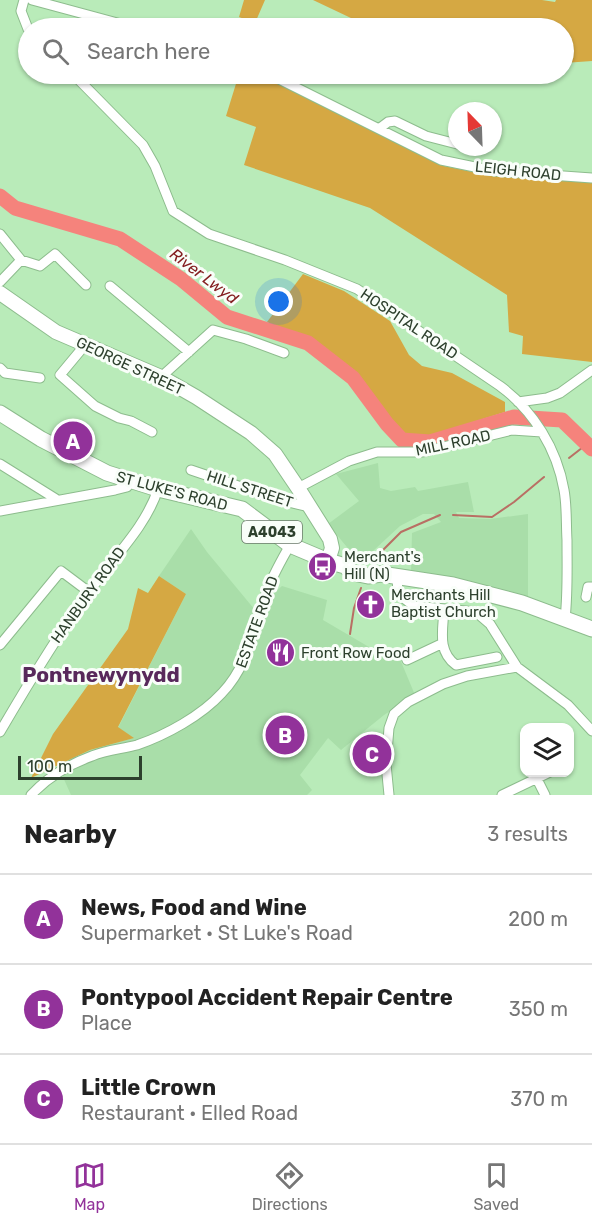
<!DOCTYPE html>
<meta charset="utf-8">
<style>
:root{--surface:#fff;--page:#f2f2f2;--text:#222;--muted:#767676;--line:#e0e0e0;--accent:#92329a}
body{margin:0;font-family:Rubik,sans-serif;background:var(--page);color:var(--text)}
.controls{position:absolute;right:18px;bottom:18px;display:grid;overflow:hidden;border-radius:12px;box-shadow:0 2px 4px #0004}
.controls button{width:54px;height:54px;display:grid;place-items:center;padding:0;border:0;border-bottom:2px solid var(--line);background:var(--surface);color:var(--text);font:30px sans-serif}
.compass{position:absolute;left:448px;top:102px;width:54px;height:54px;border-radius:50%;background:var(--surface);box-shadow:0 2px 4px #0004;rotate:337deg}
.scale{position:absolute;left:18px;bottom:15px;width:124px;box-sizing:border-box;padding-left:6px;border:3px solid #2d402d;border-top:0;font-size:16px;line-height:21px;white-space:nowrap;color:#2d402d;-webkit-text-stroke:4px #f9fef9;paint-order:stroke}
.you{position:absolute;left:279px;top:302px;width:21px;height:21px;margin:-15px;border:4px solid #fff;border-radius:50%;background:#1a73e8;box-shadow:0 0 0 9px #1a73e833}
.badge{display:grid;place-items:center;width:39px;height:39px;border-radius:50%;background:var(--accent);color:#fff;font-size:20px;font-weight:700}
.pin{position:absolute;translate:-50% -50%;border:3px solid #fff;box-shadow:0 2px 6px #0006}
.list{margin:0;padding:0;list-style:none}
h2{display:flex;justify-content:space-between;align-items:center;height:78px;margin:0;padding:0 24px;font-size:26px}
h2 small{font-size:20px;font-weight:400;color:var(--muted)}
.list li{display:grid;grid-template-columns:39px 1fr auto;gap:18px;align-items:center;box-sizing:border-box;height:90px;padding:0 24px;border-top:2px solid var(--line)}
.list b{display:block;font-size:22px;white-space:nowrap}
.list p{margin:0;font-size:20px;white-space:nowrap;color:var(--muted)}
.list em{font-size:20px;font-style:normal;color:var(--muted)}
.icon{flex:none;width:33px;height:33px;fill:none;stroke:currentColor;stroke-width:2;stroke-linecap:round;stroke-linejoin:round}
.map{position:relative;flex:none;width:592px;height:795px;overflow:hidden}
.search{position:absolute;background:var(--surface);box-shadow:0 2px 4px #0004;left:18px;right:18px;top:18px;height:66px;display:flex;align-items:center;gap:15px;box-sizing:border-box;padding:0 21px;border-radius:33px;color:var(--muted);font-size:22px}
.sheet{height:348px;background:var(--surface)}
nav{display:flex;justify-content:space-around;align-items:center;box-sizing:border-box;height:84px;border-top:2px solid var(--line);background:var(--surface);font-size:16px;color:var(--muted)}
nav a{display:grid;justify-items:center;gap:3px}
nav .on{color:var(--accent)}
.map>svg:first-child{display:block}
.built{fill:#a9dea9}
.green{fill:#d5a843}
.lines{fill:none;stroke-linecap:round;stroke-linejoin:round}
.stream{stroke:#b96f64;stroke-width:2}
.river{stroke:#f5837c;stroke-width:15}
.street-casing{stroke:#8dbc8d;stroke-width:11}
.secondary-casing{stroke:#8dbc8d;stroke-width:16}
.primary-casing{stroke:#8dbc8d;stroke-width:17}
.street{stroke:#fff;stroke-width:9}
.secondary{stroke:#fff;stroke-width:14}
.primary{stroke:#fff;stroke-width:15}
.labels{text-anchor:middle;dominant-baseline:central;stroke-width:6;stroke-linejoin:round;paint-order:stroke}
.shield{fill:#f9fef9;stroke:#6a796a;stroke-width:1.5}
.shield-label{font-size:14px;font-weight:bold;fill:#2d402d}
.street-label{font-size:15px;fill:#2d402d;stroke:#f9fef9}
.poi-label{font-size:15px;fill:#2d402d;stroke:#f9fef9;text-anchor:start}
.water-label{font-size:16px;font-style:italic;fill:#841f21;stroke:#f9fef9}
.district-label{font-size:21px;font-weight:bold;fill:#58295b;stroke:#f9fef9}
</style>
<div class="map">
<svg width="592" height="795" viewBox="0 0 592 795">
<rect width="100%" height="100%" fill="#b9ebb9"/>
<path class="built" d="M378 463 380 488 391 491 415 487 418 491 468 482 474 512H456L459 518 490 519 528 514V598L466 580 411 573 412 533 441 522 434 514H423L400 526 360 563 328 524 359 501 336 474Z
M191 529 207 552 255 610 282 586 327 600 323 620 369 647 397 652 415 695 384 715 341 750 328 738 300 775 312 790 307 795H71L58 766 90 750 133 738 118 728 186 594 159 576Z"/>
<path class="green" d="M244 0H265L255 23 239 17Z
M313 0H542L555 2 556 0H592V61L564 63V28H372Z
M239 74H258L444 166 493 176 592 182V362L522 354 523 336 509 332 507 295 370 208 244 165 256 127 226 116Z
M303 274 344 291 390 321 409 355 422 366 452 373 505 402V412L419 439 404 435 380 410 360 379 322 345 267 322Z
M159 576 186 594 118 727 134 738 90 750 31 778 53 734 128 629 138 588 148 593Z"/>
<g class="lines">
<path class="stream" d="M569 458 587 444
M453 515 492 517 514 502 544 477
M375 558 401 532 440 515
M350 634 354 608 361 588"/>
<path class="river" d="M0 196 15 208 120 239 181 279 227 317 308 343 353 378 387 424 402 440 430 442 514 417 562 420 592 449"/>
<defs>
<path id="street" d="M24 0 21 11 28 29
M32 0 136 28
M73 74 143 145 155 166 173 211 209 234 285 260 357 289 500 386C533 410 557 449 564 490 567 506 566 524 567 540 567 567 568 592 565 619
M269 74 441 160 494 171 592 178
M380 128 388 122 395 121 426 136 457 144
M467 147 474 149
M0 234 21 260 0 282
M21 260 40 266 55 254 86 285
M110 286 189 352
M85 345 60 375 95 406 119 418 131 421 152 432
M0 368 5 373 40 378
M161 377 213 330 246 339 284 353
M518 402 547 398 560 393 592 370
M0 464 56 499
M191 470 280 500 309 507
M298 488 349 461 377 452H423L512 430 542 432
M0 511 115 490 127 487 131 480
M397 577 398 594 414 606 476 612 490 624 517 667 568 705 592 731
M586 597 588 587H592
M444 609C443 630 437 651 456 665L497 657
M0 645 61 571 89 592
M407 660 441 644
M0 732C28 684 56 637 89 592 112 559 146 527 158 489
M537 779 545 795
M31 795C47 778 70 764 92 756 106 750 122 749 137 745 166 735 201 716 222 693 249 665 253 629 266 594 272 576 281 561 290 545
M389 795 386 764 389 728 394 714 408 702 443 684 467 676 517 667
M502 795 550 772"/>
<path id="secondary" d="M0 293 56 332 161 377 196 397 251 433 275 454 298 488 330 539 332 548 328 561"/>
<path id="primary" d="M0 413 41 439 107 473 158 489 242 509 290 545 328 561 345 566 353 573 368 576 381 574 453 585 522 603 592 629"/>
</defs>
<use href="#street" class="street-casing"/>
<use href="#secondary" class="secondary-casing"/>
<use href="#primary" class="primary-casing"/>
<use href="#street" class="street"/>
<use href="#secondary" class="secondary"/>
<use href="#primary" class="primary"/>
</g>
<defs>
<symbol id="bus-disc" viewBox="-11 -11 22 22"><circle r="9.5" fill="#92329a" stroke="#f9fef9"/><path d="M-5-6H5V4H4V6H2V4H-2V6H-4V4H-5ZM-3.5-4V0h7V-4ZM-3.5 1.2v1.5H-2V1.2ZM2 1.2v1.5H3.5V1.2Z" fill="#fff"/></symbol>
<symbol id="church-disc" viewBox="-11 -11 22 22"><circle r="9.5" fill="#92329a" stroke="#f9fef9"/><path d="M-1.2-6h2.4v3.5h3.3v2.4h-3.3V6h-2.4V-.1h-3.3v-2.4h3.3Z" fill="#fff"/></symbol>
<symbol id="restaurant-disc" viewBox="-11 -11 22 22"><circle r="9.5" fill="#92329a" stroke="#f9fef9"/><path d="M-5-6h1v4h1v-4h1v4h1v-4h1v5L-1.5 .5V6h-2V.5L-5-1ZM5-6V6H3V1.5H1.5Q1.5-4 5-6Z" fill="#fff"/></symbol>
</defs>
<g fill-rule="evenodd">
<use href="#bus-disc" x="306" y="550" width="33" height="33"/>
<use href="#church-disc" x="354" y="588" width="33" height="33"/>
<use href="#restaurant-disc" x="264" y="636" width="33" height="33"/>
</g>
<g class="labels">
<rect class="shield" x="242" y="521" width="60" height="22" rx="4.5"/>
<g class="shield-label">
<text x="272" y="532">A4043</text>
</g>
<g class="street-label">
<text transform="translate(518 171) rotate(6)">LEIGH ROAD</text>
<text transform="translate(409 324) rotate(34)">HOSPITAL ROAD</text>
<text transform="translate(130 366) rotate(25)">GEORGE STREET</text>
<text transform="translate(453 443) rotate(-12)">MILL ROAD</text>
<text transform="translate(250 489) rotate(18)">HILL STREET</text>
<text transform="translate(172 491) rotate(15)">ST LUKE'S ROAD</text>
<text transform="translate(88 595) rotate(-54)">HANBURY ROAD</text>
<text transform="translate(257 622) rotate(-70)">ESTATE ROAD</text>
</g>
<g class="poi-label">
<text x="344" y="557">Merchant's<tspan x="344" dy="17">Hill (N)</tspan></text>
<text x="391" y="595">Merchants Hill<tspan x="391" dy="17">Baptist Church</tspan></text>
<text x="301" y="653">Front Row Food</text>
</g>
<g class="water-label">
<text transform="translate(204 276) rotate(37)">River Lwyd</text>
</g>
<g class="district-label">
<text x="101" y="674">Pontnewynydd</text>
</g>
</g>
</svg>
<div class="controls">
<button><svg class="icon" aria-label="layers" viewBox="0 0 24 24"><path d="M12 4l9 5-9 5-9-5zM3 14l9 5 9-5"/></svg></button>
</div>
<svg class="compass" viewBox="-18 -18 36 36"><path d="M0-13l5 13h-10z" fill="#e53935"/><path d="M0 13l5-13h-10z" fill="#767676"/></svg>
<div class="scale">100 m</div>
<div class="you"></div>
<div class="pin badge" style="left:73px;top:441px">A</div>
<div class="pin badge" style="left:285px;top:735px">B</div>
<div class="pin badge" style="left:372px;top:754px">C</div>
<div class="search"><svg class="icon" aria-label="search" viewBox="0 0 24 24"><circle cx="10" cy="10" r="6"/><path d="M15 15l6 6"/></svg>Search here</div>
</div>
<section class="sheet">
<h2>Nearby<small>3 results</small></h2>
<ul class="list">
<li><span class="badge">A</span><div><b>News, Food and Wine</b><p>Supermarket · St Luke's Road</p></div><em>200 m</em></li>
<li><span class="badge">B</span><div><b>Pontypool Accident Repair Centre</b><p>Place</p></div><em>350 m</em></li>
<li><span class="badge">C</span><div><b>Little Crown</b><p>Restaurant · Elled Road</p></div><em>370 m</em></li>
</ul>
</section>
<nav>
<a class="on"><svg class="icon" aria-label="map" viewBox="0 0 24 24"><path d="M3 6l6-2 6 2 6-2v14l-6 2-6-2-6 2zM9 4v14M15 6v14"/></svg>Map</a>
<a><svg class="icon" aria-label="directions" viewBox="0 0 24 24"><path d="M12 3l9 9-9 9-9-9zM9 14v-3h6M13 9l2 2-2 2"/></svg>Directions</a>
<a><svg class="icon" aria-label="saved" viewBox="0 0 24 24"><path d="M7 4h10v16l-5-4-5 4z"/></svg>Saved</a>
</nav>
